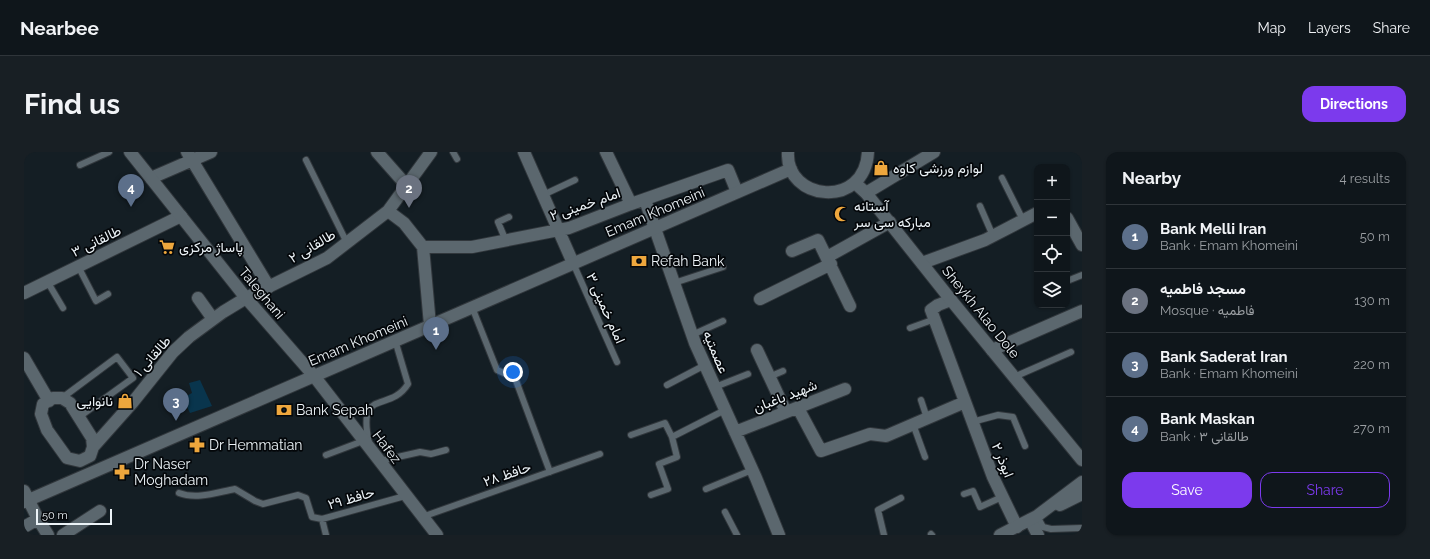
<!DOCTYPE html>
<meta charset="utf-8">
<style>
:root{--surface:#0f161b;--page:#181f24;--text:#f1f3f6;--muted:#9b9fa3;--line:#2f353a;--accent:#7c3aed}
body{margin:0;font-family:Raleway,Vazirmatn,sans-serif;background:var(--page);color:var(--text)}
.controls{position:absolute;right:12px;top:12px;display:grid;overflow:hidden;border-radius:8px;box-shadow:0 1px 3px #0004}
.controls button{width:36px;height:36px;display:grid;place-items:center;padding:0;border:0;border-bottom:1px solid var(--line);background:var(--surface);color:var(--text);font:20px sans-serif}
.scale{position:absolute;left:12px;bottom:10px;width:76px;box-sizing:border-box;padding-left:4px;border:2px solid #ecf3f7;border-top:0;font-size:11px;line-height:14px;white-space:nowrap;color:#ecf3f7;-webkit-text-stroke:3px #04070a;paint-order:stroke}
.you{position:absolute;left:489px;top:220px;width:14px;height:14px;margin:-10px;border:3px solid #fff;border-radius:50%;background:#1a73e8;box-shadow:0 0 0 6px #1a73e833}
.badge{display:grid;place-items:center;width:26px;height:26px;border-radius:50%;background:var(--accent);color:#fff;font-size:13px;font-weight:700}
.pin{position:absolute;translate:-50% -33px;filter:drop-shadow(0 1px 2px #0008)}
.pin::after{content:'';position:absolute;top:21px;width:14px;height:12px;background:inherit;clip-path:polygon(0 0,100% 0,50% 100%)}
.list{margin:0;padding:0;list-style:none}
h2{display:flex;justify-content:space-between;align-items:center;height:52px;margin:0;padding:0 16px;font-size:17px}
h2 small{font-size:13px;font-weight:400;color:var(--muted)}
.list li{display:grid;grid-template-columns:26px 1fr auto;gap:12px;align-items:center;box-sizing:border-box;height:64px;padding:0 16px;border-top:1px solid var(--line)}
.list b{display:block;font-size:15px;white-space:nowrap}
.list p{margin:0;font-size:13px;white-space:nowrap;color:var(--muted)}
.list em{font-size:13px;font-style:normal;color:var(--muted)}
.actions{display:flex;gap:8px;padding:12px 16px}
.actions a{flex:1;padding:9px 0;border:1px solid var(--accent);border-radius:12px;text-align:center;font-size:14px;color:var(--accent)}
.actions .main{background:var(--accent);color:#fff}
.icon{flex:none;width:22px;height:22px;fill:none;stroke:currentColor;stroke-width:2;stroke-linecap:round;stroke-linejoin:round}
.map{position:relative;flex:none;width:1058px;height:383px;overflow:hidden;border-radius:12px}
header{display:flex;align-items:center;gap:24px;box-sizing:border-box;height:56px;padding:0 20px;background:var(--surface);border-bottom:1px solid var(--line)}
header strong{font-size:19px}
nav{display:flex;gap:22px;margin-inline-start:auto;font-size:14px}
.intro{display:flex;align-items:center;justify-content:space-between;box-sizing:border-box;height:96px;padding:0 24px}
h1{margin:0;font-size:28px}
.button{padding:10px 18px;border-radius:12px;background:var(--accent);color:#fff;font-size:14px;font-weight:700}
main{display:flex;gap:24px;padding:0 24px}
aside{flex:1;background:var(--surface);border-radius:12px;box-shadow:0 1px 3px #0004}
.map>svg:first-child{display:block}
.building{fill:#09354d}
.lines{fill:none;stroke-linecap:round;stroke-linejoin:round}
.lane-casing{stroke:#31373c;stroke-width:8}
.street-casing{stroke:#31373c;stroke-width:14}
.secondary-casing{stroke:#31373c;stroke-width:14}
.lane{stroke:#5b676e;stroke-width:6}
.street{stroke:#5b676e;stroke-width:12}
.secondary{stroke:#5b676e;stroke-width:12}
.labels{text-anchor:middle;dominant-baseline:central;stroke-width:3.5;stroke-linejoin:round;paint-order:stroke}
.poi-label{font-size:14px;fill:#ecf3f7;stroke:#04070a;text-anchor:start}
.street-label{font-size:14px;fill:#ecf3f7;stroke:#04070a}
</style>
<header>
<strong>Nearbee</strong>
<nav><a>Map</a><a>Layers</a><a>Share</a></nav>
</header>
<div class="intro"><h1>Find us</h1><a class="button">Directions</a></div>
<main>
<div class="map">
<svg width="1058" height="383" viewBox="0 0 1058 383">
<rect width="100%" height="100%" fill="#141e24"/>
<path class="building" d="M176 228 188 254 166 261 159 246 168 241 165 231Z"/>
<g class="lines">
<defs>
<path id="lane" d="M429 0 433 7
M282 8 323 91
M56 13 85 0
M978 26 999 68
M519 43 551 28
M956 54 969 84
M482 89 474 70 485 65
M549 111 593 210
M54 114 72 149 84 142
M23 129 39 156
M1043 129 1058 123
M650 131 699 115
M448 155 473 218 491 226 526 320
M886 176 911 167
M668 183 699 169
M745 225 759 219
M990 225 1047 200
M643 233 681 213
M691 235 724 222
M38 246 93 205 109 226 55 265
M897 248 903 266
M948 270 974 263 989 265 1001 294
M889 272 901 305
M607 283 641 271 648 285
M345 291C333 234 365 262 384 232L371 188
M302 303 339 289
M356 309 396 300 407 302 422 298
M682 337 728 318
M155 341C173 348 194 340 211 337L231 349 239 352 274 343 282 346 288 365 298 367 381 344
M940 342 949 339 956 355 978 345
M627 343 644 337 635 312 653 305 648 285 701 258
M701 360 713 383
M1013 364 1019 375 1027 377 1058 376
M398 365 576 302
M298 367 302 383
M907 382 908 383
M860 383 854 358 877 346"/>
<path id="street" d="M163 0 245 135
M353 0 383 34
M500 0 549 111
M582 0 607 52
M127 26 187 0
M842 41 910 0
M621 48 671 191 732 326 755 383
M364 59 380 71 399 95
M1043 66 1058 93
M399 95H448L545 76 607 52 704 18 713 40
M399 95 406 173
M768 99 794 88 826 154
M803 105 866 70
M898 111 961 88 1013 61
M0 141 157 64
M174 146 189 167
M736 147 807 112
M927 148 914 153 907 158 969 325 993 375
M733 198 762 260
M968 198 1058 159
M0 206 25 249
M29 246H38L46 251 68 286 69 295 66 304 56 309 43 306 23 278 17 262 19 252Z
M774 256 797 299 846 282 862 284 941 250
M711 280 821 237
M69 295 109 250 149 200 165 185 199 160 222 146 303 106 364 59 407 0
M0 339 14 367 0 375
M14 367 24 383
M1006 368 1014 383
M39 383 76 359"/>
<path id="secondary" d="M106 0 222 146 290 224 413 383
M764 0C761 49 841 58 844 0
M831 31 842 41 927 148 1058 308
M0 350 767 17
M1036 353 1058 342
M976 383 1013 364 1058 330"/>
</defs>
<use href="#lane" class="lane-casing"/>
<use href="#street" class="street-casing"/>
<use href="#secondary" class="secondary-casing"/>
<use href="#lane" class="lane"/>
<use href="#street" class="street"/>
<use href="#secondary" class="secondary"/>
</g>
<defs>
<symbol id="shop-bare" viewBox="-9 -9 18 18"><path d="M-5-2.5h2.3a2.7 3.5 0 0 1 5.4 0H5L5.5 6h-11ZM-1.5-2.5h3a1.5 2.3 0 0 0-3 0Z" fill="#eea73d" stroke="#04070a" stroke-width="2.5" paint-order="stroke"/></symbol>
<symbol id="mosque-bare" viewBox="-9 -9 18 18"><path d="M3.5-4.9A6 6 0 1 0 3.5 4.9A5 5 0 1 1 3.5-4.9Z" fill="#eea73d" stroke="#04070a" stroke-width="2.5" paint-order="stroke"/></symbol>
<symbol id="supermarket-bare" viewBox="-9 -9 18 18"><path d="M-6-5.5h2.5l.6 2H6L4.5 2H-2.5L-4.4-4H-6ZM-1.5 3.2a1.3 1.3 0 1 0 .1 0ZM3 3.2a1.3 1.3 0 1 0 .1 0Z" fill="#eea73d" stroke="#04070a" stroke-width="2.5" paint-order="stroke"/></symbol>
<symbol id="bank-bare" viewBox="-9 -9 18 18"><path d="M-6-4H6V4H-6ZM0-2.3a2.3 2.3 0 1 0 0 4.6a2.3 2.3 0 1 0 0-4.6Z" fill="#eea73d" stroke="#04070a" stroke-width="2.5" paint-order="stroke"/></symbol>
<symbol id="pharmacy-bare" viewBox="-9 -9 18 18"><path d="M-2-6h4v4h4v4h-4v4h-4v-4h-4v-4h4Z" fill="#eea73d" stroke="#04070a" stroke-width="2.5" paint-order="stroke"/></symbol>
</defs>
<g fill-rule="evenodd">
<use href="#shop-bare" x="846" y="5" width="22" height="22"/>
<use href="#mosque-bare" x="807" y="51" width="22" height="22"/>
<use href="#supermarket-bare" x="132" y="84" width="22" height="22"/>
<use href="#bank-bare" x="604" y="98" width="22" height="22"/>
<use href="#shop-bare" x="90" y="238" width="22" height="22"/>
<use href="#bank-bare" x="249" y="247" width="22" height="22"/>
<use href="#pharmacy-bare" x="162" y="282" width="22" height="22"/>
<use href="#pharmacy-bare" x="87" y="309" width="22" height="22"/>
</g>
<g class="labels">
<g class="poi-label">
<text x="869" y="16">لوازم ورزشی کاوه</text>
<text x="830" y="54">آستانه<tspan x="830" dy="16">مبارکه سی سر</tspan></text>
<text x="155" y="95">پاساژ مرکزی</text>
<text x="627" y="109">Refah Bank</text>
<text x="89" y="249" text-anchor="end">نانوایی</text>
<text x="272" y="258">Bank Sepah</text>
<text x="185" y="293">Dr Hemmatian</text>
<text x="110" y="312">Dr Naser<tspan x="110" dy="16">Moghadam</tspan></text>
</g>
<g class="street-label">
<text transform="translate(561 52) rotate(-19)">امام خمینی ۲</text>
<text transform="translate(631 60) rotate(-23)">Emam Khomeini</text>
<text transform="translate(72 89) rotate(-26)">طالقانی ۳</text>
<text transform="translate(288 94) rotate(-31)">طالقانی ۲</text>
<text transform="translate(238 141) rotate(50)">Taleghani</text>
<text transform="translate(582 156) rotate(66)">امام خمینی ۳</text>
<text transform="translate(957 160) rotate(51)">Sheykh Alao Dole</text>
<text transform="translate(334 189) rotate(-23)">Emam Khomeini</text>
<text transform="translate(692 200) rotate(67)">عصمتیه</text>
<text transform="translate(128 204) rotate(-49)">طالقانی ۱</text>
<text transform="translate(761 244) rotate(-21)">شهید باغبان</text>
<text transform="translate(363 295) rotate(53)">Hafez</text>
<text transform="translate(979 308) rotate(68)">ابوذر ۲</text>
<text transform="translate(483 322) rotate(-19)">حافظ ۲۸</text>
<text transform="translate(327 346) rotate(-16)">حافظ ۲۹</text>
</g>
</g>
</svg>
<div class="controls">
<button>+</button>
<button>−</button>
<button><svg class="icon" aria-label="locate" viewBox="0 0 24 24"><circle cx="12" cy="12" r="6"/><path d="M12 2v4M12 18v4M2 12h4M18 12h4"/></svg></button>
<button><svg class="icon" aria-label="layers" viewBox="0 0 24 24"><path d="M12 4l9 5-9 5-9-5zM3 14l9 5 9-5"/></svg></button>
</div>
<div class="scale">50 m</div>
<div class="you"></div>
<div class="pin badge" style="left:412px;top:198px;background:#5c6f8a">1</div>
<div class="pin badge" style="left:385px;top:56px;background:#6b7280">2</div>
<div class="pin badge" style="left:152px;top:269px;background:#5c6f8a">3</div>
<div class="pin badge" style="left:107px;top:55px;background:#5c6f8a">4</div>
</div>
<aside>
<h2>Nearby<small>4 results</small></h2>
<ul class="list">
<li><span class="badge" style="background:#5c6f8a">1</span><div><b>Bank Melli Iran</b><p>Bank · Emam Khomeini</p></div><em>50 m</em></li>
<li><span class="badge" style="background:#6b7280">2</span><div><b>مسجد فاطمیه</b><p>Mosque · فاطمیه</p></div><em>130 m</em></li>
<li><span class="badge" style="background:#5c6f8a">3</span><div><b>Bank Saderat Iran</b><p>Bank · Emam Khomeini</p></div><em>220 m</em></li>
<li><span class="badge" style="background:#5c6f8a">4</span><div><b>Bank Maskan</b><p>Bank · طالقانی ۳</p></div><em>270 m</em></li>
</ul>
<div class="actions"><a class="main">Save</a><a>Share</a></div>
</aside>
</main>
